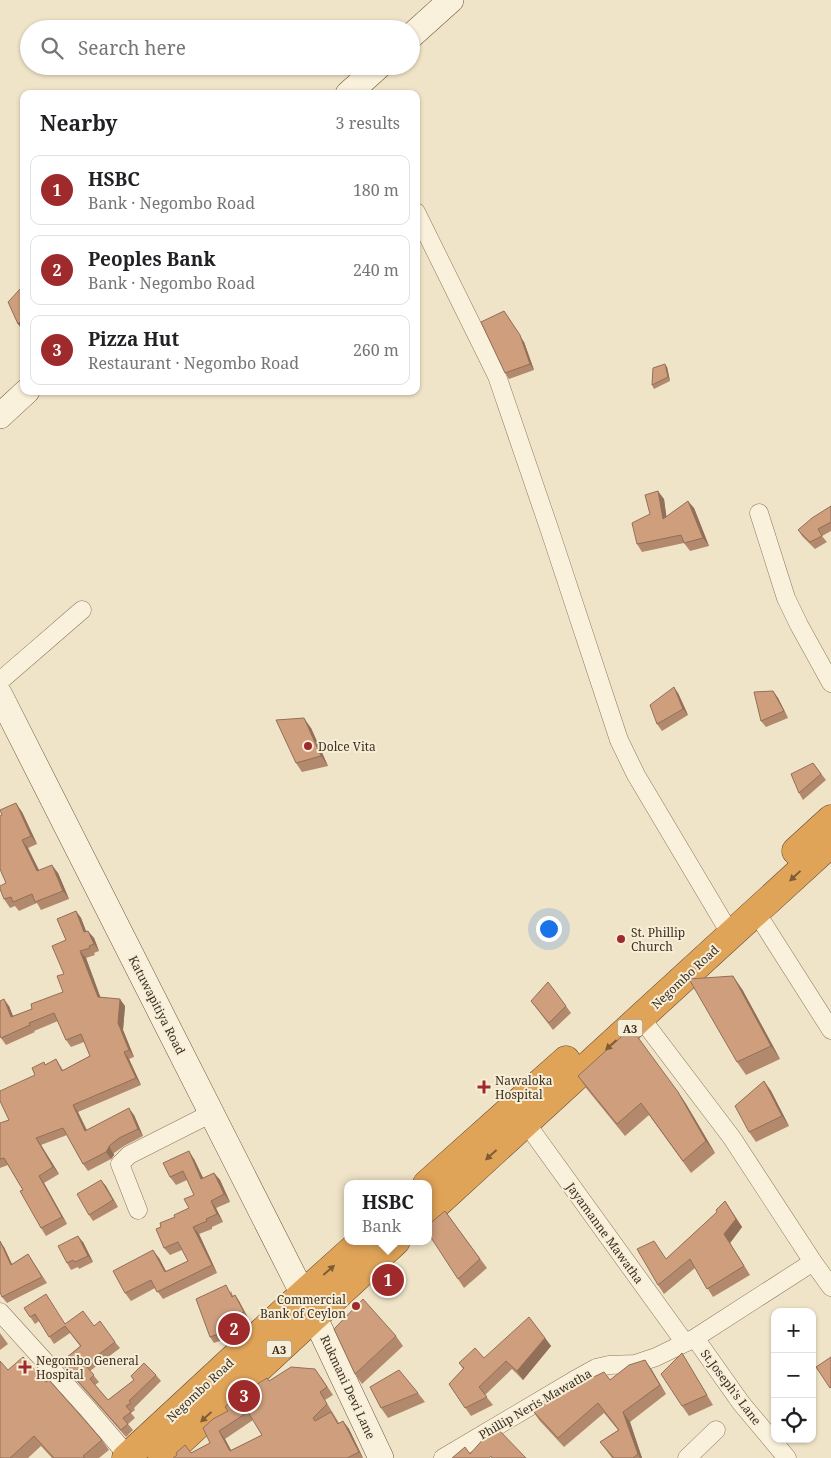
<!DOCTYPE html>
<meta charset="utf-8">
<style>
:root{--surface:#fff;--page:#f6f6f6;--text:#202124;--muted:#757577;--line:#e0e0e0;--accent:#9e2a2b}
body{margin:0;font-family:"Noto Serif",serif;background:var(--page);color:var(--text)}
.controls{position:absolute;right:15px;bottom:15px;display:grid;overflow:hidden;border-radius:10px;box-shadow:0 1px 4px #0004}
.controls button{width:45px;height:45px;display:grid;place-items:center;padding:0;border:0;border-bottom:1px solid var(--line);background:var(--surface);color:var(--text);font:25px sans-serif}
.you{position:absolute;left:548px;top:928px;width:18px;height:18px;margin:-12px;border:4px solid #fff;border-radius:50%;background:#1a73e8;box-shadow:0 0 0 8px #1a73e833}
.badge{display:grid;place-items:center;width:32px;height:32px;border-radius:50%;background:var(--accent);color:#fff;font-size:16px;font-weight:700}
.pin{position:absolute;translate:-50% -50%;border:2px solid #fff;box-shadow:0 1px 5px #0006}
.popup{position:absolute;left:344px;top:1180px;width:88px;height:65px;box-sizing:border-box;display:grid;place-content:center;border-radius:10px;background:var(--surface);filter:drop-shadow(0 1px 4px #0005);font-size:16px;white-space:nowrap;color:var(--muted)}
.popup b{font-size:19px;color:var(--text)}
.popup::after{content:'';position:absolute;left:50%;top:100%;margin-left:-10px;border:10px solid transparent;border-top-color:var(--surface)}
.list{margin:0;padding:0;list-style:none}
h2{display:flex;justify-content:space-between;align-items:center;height:65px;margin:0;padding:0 20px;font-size:21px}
h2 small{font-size:16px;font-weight:400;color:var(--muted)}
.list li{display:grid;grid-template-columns:32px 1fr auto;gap:15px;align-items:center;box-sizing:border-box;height:70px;margin:0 10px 10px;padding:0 10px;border:1px solid var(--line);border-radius:10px}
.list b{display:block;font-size:19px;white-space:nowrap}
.list p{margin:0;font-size:16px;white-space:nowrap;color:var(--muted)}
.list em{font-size:16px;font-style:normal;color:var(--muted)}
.icon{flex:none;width:28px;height:28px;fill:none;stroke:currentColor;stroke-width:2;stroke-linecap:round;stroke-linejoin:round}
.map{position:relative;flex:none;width:831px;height:1458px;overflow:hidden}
.search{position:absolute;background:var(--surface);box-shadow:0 1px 4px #0004;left:20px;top:20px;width:400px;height:55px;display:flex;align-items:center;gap:12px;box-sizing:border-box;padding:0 18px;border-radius:28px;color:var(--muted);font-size:19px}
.panel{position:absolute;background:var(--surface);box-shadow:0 1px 4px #0004;left:20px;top:90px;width:400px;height:305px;border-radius:10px}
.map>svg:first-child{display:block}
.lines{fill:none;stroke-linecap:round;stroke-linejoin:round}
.street-casing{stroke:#8d765c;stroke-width:19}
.secondary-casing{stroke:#6f573f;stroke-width:26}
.highway-casing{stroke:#5b4430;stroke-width:29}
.street{stroke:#faf1dc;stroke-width:18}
.secondary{stroke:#faf1dc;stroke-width:25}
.highway{stroke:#e0a458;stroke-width:28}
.wall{fill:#b2896c;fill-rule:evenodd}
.shaded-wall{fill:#916f58}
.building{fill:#cf9f7d;stroke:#916f58;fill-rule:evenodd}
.oneway{fill:#7e5d36}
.poi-dot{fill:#9e2a2b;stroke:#f7eed8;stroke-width:2}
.labels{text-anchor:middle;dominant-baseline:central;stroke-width:4;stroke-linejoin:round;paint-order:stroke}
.shield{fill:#f7eed8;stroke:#756857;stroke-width:1}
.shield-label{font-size:11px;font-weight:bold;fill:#3d2e20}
.poi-label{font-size:12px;fill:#3d2e20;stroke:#f7eed8;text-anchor:start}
.street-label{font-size:12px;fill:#3d2e20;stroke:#f7eed8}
</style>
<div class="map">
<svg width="831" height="1458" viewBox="0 0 831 1458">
<rect width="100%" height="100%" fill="#f0e4c8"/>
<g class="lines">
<defs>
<path id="street" d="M416 212 497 376 550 531 619 740 636 775 731 935
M759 513 786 598 799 625 831 683
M0 681 82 610
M756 912 831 1030
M641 1018 732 1138 813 1262 831 1287
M526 1123 685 1343
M138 1210 120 1164 129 1155 212 1113
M0 1312 87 1408 128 1456
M695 1338 741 1403 787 1458
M443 1458 578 1378 596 1368 609 1365 635 1364 656 1357 695 1338 813 1262
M687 1458 716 1430"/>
<path id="secondary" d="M411 36 451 0
M348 94 379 66
M0 416 27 391
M0 695 314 1316 381 1458"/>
<path id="highway" d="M796 851 831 819
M427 1184 566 1060
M428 1212 831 843
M126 1458 303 1294 362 1241
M162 1458 396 1241"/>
</defs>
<use href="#street" class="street-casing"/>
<use href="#secondary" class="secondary-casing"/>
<use href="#highway" class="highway-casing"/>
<use href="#street" class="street"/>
<use href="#secondary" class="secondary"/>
<use href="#highway" class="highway"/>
</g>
<path class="wall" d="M524 342 534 370 509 379 505 373Z
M667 367 670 381 654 389 652 385Z
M664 499 666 517 694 508 709 546 690 551 684 543 642 552 637 544 650 514Z
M831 506V531L822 536 827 542 815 549 802 536 798 530Z
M773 691 778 698 788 718 766 727 761 721Z
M678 693 688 715 662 731 657 724Z
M311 728 328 766 302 772 296 763Z
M813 763 826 780 803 800 799 793Z
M22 812 37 844 28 848 39 870 58 873 69 899 41 910 37 903 19 911 15 906 10 908 4 899Z
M76 911 81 918 86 931 94 938 99 951 94 953 95 955 86 958 100 997 125 1006 123 1030 134 1057 129 1059 141 1085 78 1112 87 1130 134 1115 143 1136 124 1146 114 1153V1155L111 1159 88 1171 83 1164 67 1135 41 1145 59 1174 44 1183 67 1224 46 1236 41 1228 23 1190 8 1165 0 1168V1132L9 1120 35 1075 45 1065 56 1059 63 1070 90 1056 84 1042 71 1047 66 1040 58 1021 34 1031 35 1032 6 1045 1 1038 9 1006 13 1016 32 1009 63 992 66 940Z
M742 989 780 1059 746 1075 737 1062Z
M531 1001 566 1006 571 1013 553 1030Z
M578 1076 678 1092 686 1104 715 1153 691 1173 649 1115 625 1136 586 1088Z
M764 1081 771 1091 789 1126 756 1142 749 1132Z
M194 1159 203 1178 214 1173 220 1180 230 1202 216 1208 223 1222 212 1227V1229L199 1234 217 1273 163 1299 155 1288 131 1301 125 1293 159 1258 166 1271 188 1261 182 1250 170 1255 164 1248 161 1227 175 1217 189 1208 194 1195 187 1180 176 1185 170 1177Z
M101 1180 118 1207 93 1221 89 1215Z
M725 1201 742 1227 730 1243 750 1275 713 1297 695 1268 664 1294 658 1285 666 1259 717 1212Z
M445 1211 487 1268 464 1288 458 1279Z
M83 1242 93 1262 79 1269 78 1267 71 1270 67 1263Z
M4 1247 12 1264 28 1254 47 1283 7 1303 2 1297Z
M231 1291 233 1296 235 1295 239 1301 248 1318 244 1320 246 1325 236 1335 214 1343 210 1337Z
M24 1308 66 1324 94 1326 115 1342 120 1348 90 1371 99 1382 95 1385 108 1400 134 1380 131 1376 156 1375 161 1381 134 1408 135 1410 131 1413 135 1418 128 1424 133 1430 126 1437 66 1369 61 1362 80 1346 70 1333 54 1344 39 1321 35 1324Z
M0 1333 8 1344 0 1350Z
M396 1336 403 1346 362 1384 355 1374Z
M545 1338 551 1346 523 1380 512 1369 485 1395 493 1405 471 1416 449 1384 463 1369 459 1363 484 1358Z
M645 1360 666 1394 630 1422 642 1458H612L600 1442 618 1430 604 1413 564 1447 539 1420 533 1411 575 1386 610 1380Z
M688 1363 713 1405 689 1416 682 1406Z
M8 1370 46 1382 102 1440 109 1450 99 1458H52L41 1446 28 1458H0Z
M321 1377 333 1395 325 1400 339 1423 343 1421 349 1429 363 1458H173L191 1453 210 1443 228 1411 269 1381ZM253 1420 262 1435 231 1450 225 1439Z
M418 1393 425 1402 388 1418 381 1408Z"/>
<path class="shaded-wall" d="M504 311 524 342 534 370 530 364Z
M24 318V330L23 331 18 324Z
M665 364 667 367 670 381 668 377Z
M658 491 664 499 668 527 663 519Z
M688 501 694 508 709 546 703 538Z
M674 687 678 693 688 715 683 709Z
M773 691 778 698 788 718 784 711Z
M304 718 311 728 328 766 321 756Z
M16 803 22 812 37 844 31 836Z
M22 840 28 848 43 879 37 871Z
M52 865 58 873 69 899 63 891Z
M76 911 81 918 89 939 84 932Z
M88 931 94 938 99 951 94 944Z
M80 951 86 958 103 1004 98 997Z
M733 976 742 989 780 1059 771 1046Z
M4 999 9 1006 16 1024 11 1017Z
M120 999 125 1006 123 1030 134 1057 129 1050 118 1023Z
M124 1052 129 1059 141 1085 136 1078Z
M764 1081 771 1091 789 1126 782 1116Z
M678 1092 686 1104 715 1153 706 1141Z
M73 1105 78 1112 90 1138 85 1131Z
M129 1108 134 1115 143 1136 138 1129Z
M36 1138 41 1145 59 1174 53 1167Z
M109 1146 114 1155 111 1159 106 1152Z
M189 1151 194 1159 207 1186 201 1179Z
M214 1173 220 1180 230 1202 224 1194Z
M39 1176 44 1183 67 1224 62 1217Z
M101 1180 106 1186 118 1207 113 1200Z
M211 1201 216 1208 223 1222 217 1214Z
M725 1201 742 1227 730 1243 750 1275 724 1234Z
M193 1227 199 1234 217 1273 212 1265Z
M78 1236 83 1242 93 1262 88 1256Z
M0 1241 4 1247 15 1271 11 1265Z
M153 1250 159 1258 170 1279 165 1272Z
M235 1295 239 1301 248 1318 244 1312Z
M545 1338 551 1346 523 1380 517 1371Z
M645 1360 652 1370 666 1394 660 1385Z
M623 1412 630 1422 642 1458H640L638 1454Z
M343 1421 349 1429 363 1458 359 1452Z
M219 1431 225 1439 235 1458 230 1451Z"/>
<path class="building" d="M21 288 24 290V318L18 324 8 302Z
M504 311 520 335 530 364 505 373 481 322Z
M665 364 668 377 652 385 653 368Z
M658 491 663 519 688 501 703 538 684 543 681 535 637 544 632 523 650 514 645 495Z
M831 506V522L818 529 822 536 810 542 798 530 812 518Z
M674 687 683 709 657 724 650 705Z
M773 691 784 711 761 721 754 692Z
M304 718 321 756 296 763 276 720Z
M813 763 821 774 799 793 791 774Z
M16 803 31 836 22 840 37 871 52 865 63 891 35 902 32 894 13 902 11 897 4 899 0 889V886L6 883 0 869V816L2 815 0 810Z
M76 911 84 932 88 931 94 944 89 946 90 948 80 951 98 997 120 999 118 1023 129 1050 124 1052 136 1078 73 1105 85 1131 129 1108 138 1129 119 1138 109 1146V1147L106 1152 83 1164 63 1128 36 1138 53 1167 39 1176 62 1217 41 1228 20 1191 23 1190 4 1158 0 1159V1123L9 1120 0 1101V1091L35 1075 32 1068 44 1062 45 1065 56 1059 62 1071 90 1056 81 1034 66 1040 54 1013 29 1023 30 1025 1 1038 0 1035V1001L4 999 11 1017 32 1009 31 1004 63 992 57 976 64 974 52 946 66 940 57 919Z
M733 976 771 1046 737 1062 689 979Z
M548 982 566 1006 549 1023 531 1001Z
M631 1028 678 1092 706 1141 683 1161 641 1103 617 1124 578 1076Z
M764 1081 782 1116 749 1132 735 1106Z
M189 1151 201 1179 214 1173 224 1194 211 1201 217 1214 206 1219 207 1221 193 1227 212 1265 157 1292 151 1280 125 1293 113 1271 153 1250 165 1272 188 1261 178 1242 164 1248 156 1229 161 1227 160 1223 175 1217 174 1215 189 1208 184 1199 194 1195 183 1171 170 1177 163 1163Z
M101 1180 113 1200 89 1215 77 1194Z
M725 1201 736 1219 724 1234 744 1266 707 1289 690 1259 658 1285 637 1249 654 1241 666 1259 717 1212 716 1210Z
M445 1211 480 1259 458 1279 428 1233V1225Z
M78 1236 88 1256 75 1262 73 1260 67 1263 58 1246Z
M0 1241 11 1265 28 1254 42 1277 2 1297 0 1292Z
M226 1285 232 1297 235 1295 244 1312 239 1314 242 1319 232 1329 210 1337 196 1299Z
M46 1294 65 1324 83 1311 94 1326 100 1321 115 1342 85 1365 94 1375 90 1379 108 1400 134 1380 131 1376 144 1363 156 1375 129 1401 131 1403 126 1406 131 1412 123 1418 128 1424 121 1430 61 1362 81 1346 65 1326 49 1337 35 1314 30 1317 24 1308Z
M363 1299 396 1336 355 1374 334 1329Z
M529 1317 545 1338 517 1371 506 1361 479 1387 487 1397 465 1408 449 1384 464 1368 459 1363 475 1348 484 1358Z
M682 1353 707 1395 682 1406 661 1374Z
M23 1357 46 1382 49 1380 102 1440 83 1456 85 1458H54L34 1436 10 1458H0V1361L8 1370Z
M831 1357V1387L830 1388 816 1367Z
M645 1360 660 1385 623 1412 638 1454 633 1458H614L600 1442 619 1430 598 1403 558 1438 533 1411 555 1391 570 1382 575 1386 604 1372 610 1380 629 1365Z
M291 1367 315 1369 327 1387 320 1392 327 1404 313 1418 315 1421 331 1412 338 1424 343 1421 359 1452 347 1458H173L177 1455 176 1453 185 1445 191 1453 210 1443 203 1428 213 1419 228 1411 225 1407 235 1398 267 1378 269 1381ZM248 1412 262 1435 230 1451 219 1431Z
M399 1370 418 1393 381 1408 370 1387Z
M496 1427 526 1458H492L491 1456 489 1458H452L465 1447 470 1454 493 1428Z"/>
<defs><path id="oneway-solid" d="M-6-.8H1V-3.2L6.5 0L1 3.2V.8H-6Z" transform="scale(1.25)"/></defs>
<g class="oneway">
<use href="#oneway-solid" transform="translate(795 876) rotate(137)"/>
<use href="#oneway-solid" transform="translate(611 1045) rotate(138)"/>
<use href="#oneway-solid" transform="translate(491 1155) rotate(138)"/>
<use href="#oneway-solid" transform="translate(329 1270) rotate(-41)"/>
<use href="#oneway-solid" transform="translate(206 1417) rotate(137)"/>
</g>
<g class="poi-dot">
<circle cx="308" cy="746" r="5"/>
<circle cx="621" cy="939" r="5"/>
<path d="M481.5 1079.5h5v5h5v5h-5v5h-5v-5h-5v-5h5z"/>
<circle cx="356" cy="1306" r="5"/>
<path d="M22.5 1359.5h5v5h5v5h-5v5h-5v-5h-5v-5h5z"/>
</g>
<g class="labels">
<g class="shield">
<rect x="617.5" y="1019.5" width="25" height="17" rx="4"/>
<rect x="266.5" y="1340.5" width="25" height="17" rx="4"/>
</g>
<g class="shield-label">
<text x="630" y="1028">A3</text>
<text x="279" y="1349">A3</text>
</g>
<g class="poi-label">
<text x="318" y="746">Dolce Vita</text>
<text x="631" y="932">St. Phillip<tspan x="631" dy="14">Church</tspan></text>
<text x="495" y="1080">Nawaloka<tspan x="495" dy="14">Hospital</tspan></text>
<text x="346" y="1299" text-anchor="end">Commercial<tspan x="346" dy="14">Bank of Ceylon</tspan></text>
<text x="36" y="1360">Negombo General<tspan x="36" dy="14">Hospital</tspan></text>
</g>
<g class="street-label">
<text transform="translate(685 977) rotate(-43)">Negombo Road</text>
<text transform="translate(157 1005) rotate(63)">Katuwapitiya Road</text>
<text transform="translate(605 1233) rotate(54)">Jayamanne Mawatha</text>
<text transform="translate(348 1387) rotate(65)">Rukmani Devi Lane</text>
<text transform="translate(731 1387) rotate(53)">St.Joseph's Lane</text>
<text transform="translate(200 1390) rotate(-43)">Negombo Road</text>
<text transform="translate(535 1404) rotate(-30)">Phillip Neris Mawatha</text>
</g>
</g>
</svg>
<div class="controls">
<button>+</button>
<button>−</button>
<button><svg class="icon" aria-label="locate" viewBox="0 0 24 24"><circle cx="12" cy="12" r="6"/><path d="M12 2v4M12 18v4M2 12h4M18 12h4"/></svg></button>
</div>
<div class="you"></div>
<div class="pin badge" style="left:388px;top:1280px">1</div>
<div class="popup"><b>HSBC</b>Bank</div>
<div class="pin badge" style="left:234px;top:1329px">2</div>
<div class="pin badge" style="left:244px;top:1396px">3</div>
<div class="search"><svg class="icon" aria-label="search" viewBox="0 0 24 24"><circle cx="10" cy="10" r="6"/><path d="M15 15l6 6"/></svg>Search here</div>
<section class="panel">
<h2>Nearby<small>3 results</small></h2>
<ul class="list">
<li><span class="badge">1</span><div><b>HSBC</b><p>Bank · Negombo Road</p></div><em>180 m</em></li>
<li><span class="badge">2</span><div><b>Peoples Bank</b><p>Bank · Negombo Road</p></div><em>240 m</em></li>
<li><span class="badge">3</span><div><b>Pizza Hut</b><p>Restaurant · Negombo Road</p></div><em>260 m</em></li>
</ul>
</section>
</div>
